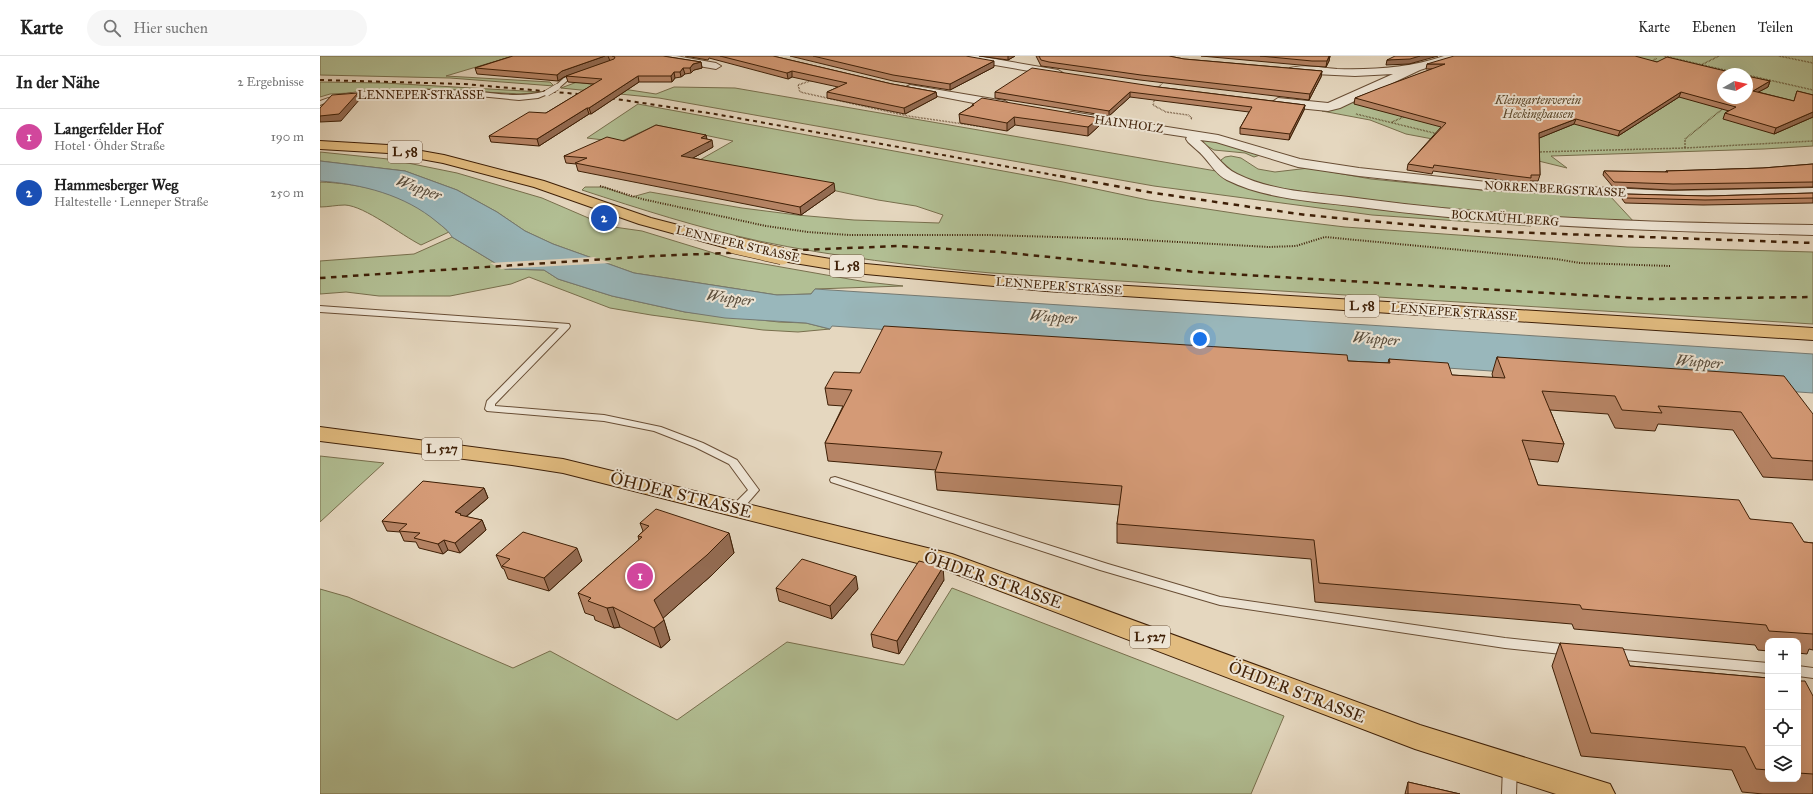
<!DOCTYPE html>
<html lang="de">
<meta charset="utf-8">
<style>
:root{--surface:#fff;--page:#f6f6f6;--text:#222;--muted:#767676;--line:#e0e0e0;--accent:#2563eb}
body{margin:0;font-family:"IM FELL Great Primer",serif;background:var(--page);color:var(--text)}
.controls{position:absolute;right:12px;bottom:12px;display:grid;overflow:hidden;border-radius:8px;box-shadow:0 4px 16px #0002}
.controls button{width:36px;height:36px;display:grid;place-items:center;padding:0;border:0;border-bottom:1px solid var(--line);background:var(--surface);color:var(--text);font:20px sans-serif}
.compass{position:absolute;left:1397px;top:12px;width:36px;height:36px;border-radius:50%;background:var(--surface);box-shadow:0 4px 16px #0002;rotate:81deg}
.you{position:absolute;left:880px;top:283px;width:14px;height:14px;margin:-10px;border:3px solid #fff;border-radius:50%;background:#1a73e8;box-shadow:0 0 0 6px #1a73e833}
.badge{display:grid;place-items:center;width:26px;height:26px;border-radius:50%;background:var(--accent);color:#fff;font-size:13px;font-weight:700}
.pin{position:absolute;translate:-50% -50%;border:2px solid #fff;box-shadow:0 1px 4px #0006}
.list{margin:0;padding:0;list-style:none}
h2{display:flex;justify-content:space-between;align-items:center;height:52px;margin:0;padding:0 16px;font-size:17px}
h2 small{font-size:13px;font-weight:400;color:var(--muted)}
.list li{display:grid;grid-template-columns:26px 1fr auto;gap:12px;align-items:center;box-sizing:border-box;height:56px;padding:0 16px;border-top:1px solid var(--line)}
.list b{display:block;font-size:15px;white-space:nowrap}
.list p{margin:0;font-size:13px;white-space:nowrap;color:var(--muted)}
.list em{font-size:13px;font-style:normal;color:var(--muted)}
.icon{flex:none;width:22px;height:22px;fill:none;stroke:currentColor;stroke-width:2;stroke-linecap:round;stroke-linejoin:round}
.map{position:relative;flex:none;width:1493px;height:738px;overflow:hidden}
header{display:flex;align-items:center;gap:24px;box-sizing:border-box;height:56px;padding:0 20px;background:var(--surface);border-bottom:1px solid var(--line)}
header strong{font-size:19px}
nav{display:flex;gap:22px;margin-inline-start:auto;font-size:14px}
.search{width:280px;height:36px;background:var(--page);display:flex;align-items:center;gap:10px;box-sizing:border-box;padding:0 14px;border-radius:22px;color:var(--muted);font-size:15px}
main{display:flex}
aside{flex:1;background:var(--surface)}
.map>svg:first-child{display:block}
.green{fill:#b2bf94;stroke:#786f4d;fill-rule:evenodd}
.water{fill:#99b7bb;stroke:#757a73}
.pier{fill:#e5d7bf}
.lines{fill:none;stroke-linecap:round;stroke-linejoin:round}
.lane-casing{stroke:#684d34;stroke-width:2}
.street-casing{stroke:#684d34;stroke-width:2}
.primary-casing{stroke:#3e1f06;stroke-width:2}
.path-far1{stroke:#3e1f06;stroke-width:1.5;stroke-dasharray:0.5 1;stroke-linecap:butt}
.path{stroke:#3e1f06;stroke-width:2;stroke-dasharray:1 1.5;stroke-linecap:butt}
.lane{fill:#eee5d5;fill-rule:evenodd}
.street{fill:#eee5d5;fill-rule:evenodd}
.primary{fill:#e2bc80;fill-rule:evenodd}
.rail-far1{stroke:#3e1f06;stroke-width:2;stroke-dasharray:4 4;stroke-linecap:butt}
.rail{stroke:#3e1f06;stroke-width:2.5;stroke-dasharray:5.5 5.5;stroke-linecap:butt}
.lane-bridge-casing{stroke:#684d34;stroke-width:7;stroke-linecap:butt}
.primary-bridge-casing{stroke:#3e1f06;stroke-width:18;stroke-linecap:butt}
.lane-bridge{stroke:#eee5d5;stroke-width:6}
.primary-bridge{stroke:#e2bc80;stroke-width:17}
.wall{fill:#b68465;stroke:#3e1f06}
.shaded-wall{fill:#946c53;stroke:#3e1f06}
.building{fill:#d49a76;stroke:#3e1f06}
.labels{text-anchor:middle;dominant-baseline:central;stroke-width:4;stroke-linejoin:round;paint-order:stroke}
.far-street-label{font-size:12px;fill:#3e1f06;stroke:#eee5d5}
.far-park-label{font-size:12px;font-style:italic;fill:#5b472a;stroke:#eee5d5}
.shield{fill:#eee5d5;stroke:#735a44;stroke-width:1}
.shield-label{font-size:13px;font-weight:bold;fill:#3e1f06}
.water-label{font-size:15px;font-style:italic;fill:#594d3c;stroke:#eee5d5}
.near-street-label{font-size:17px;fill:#3e1f06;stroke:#eee5d5}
</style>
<header>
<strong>Karte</strong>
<div class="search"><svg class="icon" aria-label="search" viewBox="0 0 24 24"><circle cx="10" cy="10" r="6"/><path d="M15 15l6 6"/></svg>Hier suchen</div>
<nav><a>Karte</a><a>Ebenen</a><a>Teilen</a></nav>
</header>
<main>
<aside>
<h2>In der Nähe<small>2 Ergebnisse</small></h2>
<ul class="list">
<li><span class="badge" style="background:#d1479c">1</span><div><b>Langerfelder Hof</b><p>Hotel · Öhder Straße</p></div><em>190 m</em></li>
<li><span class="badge" style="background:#1a4fb4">2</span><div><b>Hammesberger Weg</b><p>Haltestelle · Lenneper Straße</p></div><em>250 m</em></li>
</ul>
</aside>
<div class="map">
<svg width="1493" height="738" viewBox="0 0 1493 738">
<rect width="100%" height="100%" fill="#e5d7bf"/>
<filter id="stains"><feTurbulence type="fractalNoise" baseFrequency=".005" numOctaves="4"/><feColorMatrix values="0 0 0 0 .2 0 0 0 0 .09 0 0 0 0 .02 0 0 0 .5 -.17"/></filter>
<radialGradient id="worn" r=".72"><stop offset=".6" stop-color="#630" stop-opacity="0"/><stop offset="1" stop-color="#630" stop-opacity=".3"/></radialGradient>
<path class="green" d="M0 0H193L126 20 230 26 234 30 130 22 0 19Z
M1149 0H1493V90L1444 93 1231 100 1247 112 1182 96 1086 78 1050 64 1002 55ZM1403 18H1427V42H1403Z
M0 26 65 27 221 36 201 38 108 33 10 38 0 41Z
M257 26 336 38 354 31 415 32 896 115 902 120 1005 144 1144 162 1210 168 1211 170 1052 159 834 130 339 42 241 32Z
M318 48 743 126 828 144 933 160 1025 171 1307 191 1493 196V268L671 217C593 210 516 201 439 185 379 172 320 153 262 134L265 131H284L312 141 330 136 422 152 477 159 534 164 619 167 623 159 596 150 558 144 378 105 413 85 336 69 300 86 267 82Z
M875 83 900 86 940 99 934 101 925 97 894 94Z
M0 96 68 103 137 117 222 142 287 170 322 175 410 202 546 226 583 230 495 233 491 238 457 239 314 217 233 188 205 175 177 156 137 134 85 115 0 105Z
M911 100 921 102 938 113 955 116 989 112 1051 123 1161 134 1290 140 1315 167 1190 161 962 133 915 120 901 109V104L905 101Z
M0 126C34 127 74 135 103 154 112 161 121 169 129 176L101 189C81 179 45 150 25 149 17 149 8 151 0 151Z
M132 181 185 213 224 214 238 223 292 240 365 256 459 266 486 267 510 273 478 276 443 274 331 259 290 252 209 221 191 228 130 240H59L26 236 0 238V205L94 198Z
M0 400 64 407 0 466Z
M632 532 964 660 931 738H0V533L28 541 193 612 230 595 357 664 467 586 584 609Z"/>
<path class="water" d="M0 105 85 115 137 134 177 156 205 175 233 188 314 217 457 239 491 238 495 233 1493 298V337L512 270 510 273 486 267 405 262 365 256 292 240 238 223 224 214 185 213 132 181C128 174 123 171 117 166 85 139 42 128 0 125Z"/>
<path class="pier" d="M274 201 291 207 181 213 170 207Z"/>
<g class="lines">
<defs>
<path id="lane" d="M259 16 262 18 261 19 248 24 239 32 234 31 244 22Z
M96 34C115 34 134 34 153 35 179 38 201 42 227 35L230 37 218 42 199 44 138 38H72L27 41 12 44 0 49V45C29 33 65 35 96 34Z
M0 250 249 268 250 270 249 272 175 348V350L284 359 341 371 383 387 417 404 439 434 420 456H412L410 453 412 450 428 434 409 408 375 391 334 375 284 365 167 355 165 353 167 345 239 272 0 256Z
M515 421 788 508 900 541 1185 582 1251 589 1256 591 1257 594 1256 597 1251 599 1185 592 900 549 780 514 511 426 510 424 511 422Z
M1293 593 1448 607V617L1293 603 1288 601 1287 598 1288 595Z
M1478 610 1493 612V622L1478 620Z
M1190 704 1195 706 1197 710 1196 738H1182L1183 710 1185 706Z"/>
<path id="street" d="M333 0H356L396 7 401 10 396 13 338 3Z
M635 0H658L738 14 743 17 738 20 640 3Z
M1124 0H1139L1138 2 1100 14 1020 52 1008 55 958 50 952 46 958 42 1008 47 1073 18 1035 20 974 17 970 16 969 14 970 12C984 8 1002 12 1017 13 1053 14 1089 12 1124 0Z
M590 29 685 45 691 49 685 53 586 34 584 32Z
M752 56 898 79 980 103 1039 112 1167 126 1351 135 1493 132V140L1351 143 1167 134 1039 120 978 111 896 86 880 84C893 94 902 111 917 118 955 137 1002 137 1044 143 1193 163 1343 167 1493 169V179C1341 175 1190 171 1040 151 996 145 947 144 907 124 897 119 891 109 884 101 879 95 873 91 868 86L866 83 867 81 748 63 746 60 748 57Z"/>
<path id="primary" d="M0 85 68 89 124 99 224 125 331 162 420 185 422 189 420 193 414 194 319 168 214 131 123 107 68 97 0 93Z
M462 195 535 207 726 225 1493 272V284L726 235 535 217 456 204 453 200 456 196Z
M0 371 243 403 632 498 1100 669 1290 728 1295 738H1236L1095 693 625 514 243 417 192 409 0 385Z"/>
</defs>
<use href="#lane" class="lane-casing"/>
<use href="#street" class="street-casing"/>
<use href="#primary" class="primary-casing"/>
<path class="path-far1" d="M1344 0 1422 18
M1459 0 1493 7
M1331 6 1337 2
M1381 9 1399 0
M1427 19 1493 34
M493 24 478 29 480 36 588 60 678 73
M839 33 838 32 844 25
M835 41 833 49 846 56 868 59 872 62 871 63
M1036 58 1118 78
M1072 66 1086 60
M1365 92V83L1405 51
M1217 96 1365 92 1493 85"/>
<path class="path" d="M280 130 322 143 446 170 488 176 529 179H668L804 183 949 191 976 190 1005 181 1236 203 1260 207 1350 210"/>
<use href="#lane" class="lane"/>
<use href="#street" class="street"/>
<use href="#primary" class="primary"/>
<path class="rail-far1" d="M0 24 144 28 269 39
M283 41 395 58 745 121"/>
<path class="rail" d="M740 120 834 137 986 159 1159 175 1493 187
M0 222 333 200 578 190 680 196 876 216 1329 243 1493 241"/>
<defs>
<path id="lane-bridge" d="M227 37 237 31"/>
<path id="primary-bridge" d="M414 189 462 200"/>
</defs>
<use href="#lane-bridge" class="lane-bridge-casing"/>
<use href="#primary-bridge" class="primary-bridge-casing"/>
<use href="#lane-bridge" class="lane-bridge"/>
<use href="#primary-bridge" class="primary-bridge"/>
</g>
<path class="wall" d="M193 0H343L381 6 382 12 374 14 371 17 365 18 361 21 355 22 352 26H319L271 58H269L219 90 171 86 169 80 226 57 274 28 248 26 246 20 281 8 244 21 238 25 157 18 155 12Z
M365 0H453L572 28 616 36 617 41 585 58 507 42V36L518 31 472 21 468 23 389 2 388 4Z
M470 0H646L674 11 630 34 573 25Z
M659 0H695L688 4Z
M716 0H849L864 3 1002 15 1001 21 989 44 820 24 729 11 721 10Z
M881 0H1010L1009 5 1006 11 991 10Z
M1337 6 1450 25 1448 31 1438 36 1474 45 1477 35 1493 39V61L1454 78 1403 63 1405 57 1409 55 1359 41 1298 80 1254 68 1219 82 1220 119 1218 125H1210L1209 128 1194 126 1113 115 1112 118 1087 114 1088 108 1121 71 1034 48 1035 42 1112 13H1106L1107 8Z
M838 31 985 49 984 54 969 84 920 78V72L929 56 810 41 789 60 675 42V36Z
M652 49 779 62V70L768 80 695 69 687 75 640 67 639 58 652 50Z
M386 79 387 83 393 91 373 102 515 135 481 159 258 115 256 108 246 107 244 100 304 85Z
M1493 108V131L1351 134 1293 131 1283 119 1284 115 1345 116 1346 115 1443 112Z
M1493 137V147L1383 149 1305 147 1302 143 1304 138 1388 140Z
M1177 301 1493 358V424L1443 421 1413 374 1338 368 1335 375 1295 372 1288 358 1230 354 1244 388 1238 406 1208 403 1218 429 1430 463 1484 486 1493 487V594L1489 593 1487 598 1478 597V585H1448V595L1438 594 1435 589 1254 573 1252 568 995 546 991 503 797 487V468L800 449 617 434 615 416 616 414 508 405 505 387 523 350 508 349 505 332 540 317 1028 305 1068 307 1069 303 1132 319 1173 322 1172 318Z
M164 432 168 442 146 461 162 464 166 474 140 497 128 494 123 498 99 492 96 486 84 485 80 476 67 475 62 465Z
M320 467 409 477 414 497 392 519 343 562 350 584 341 592 300 571 294 572 275 564 274 560 265 557 258 537 319 484 318 480 323 475Z
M176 499 262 505 229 535 188 523 184 513 182 512Z
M624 524 579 598 553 591 551 578Z
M456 532 538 533 512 563 459 545Z
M1240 587 1310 610 1448 622V723H1478V625L1493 640V738H1443L1422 736 1412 714 1261 700 1232 610Z
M1088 726 1140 738H1085Z"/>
<path class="shaded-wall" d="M285 0H288L290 5 244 21 238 25 237 19 242 15Z
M688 0H695L688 4Z
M1010 0 1009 5 1006 11 1007 5Z
M1100 0H1118L1089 8 1066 9 1067 4Z
M674 5V11L630 34V28Z
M381 6 382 12 374 14 371 17 370 12 373 8Z
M363 12 365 18 361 21 360 16Z
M472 15V21L468 23 467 17Z
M1002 15 1001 21 989 44 990 38Z
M354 16 355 22 352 26 351 20Z
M318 20 319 26 271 58 269 52Z
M1450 25 1448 31 1431 40 1433 35Z
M616 36 617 41 585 58 584 52Z
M810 36V41L789 60V55Z
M1361 36 1359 41 1298 80 1300 75Z
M38 37 40 43 21 65 0 66V60Z
M985 49 984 54 969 84 970 78Z
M267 52 269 58 219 90 217 83Z
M1493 56V61L1454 78 1456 72Z
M694 61 695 69 687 75V67Z
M779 62V70L768 80V71Z
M1256 63 1254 68 1217 83 1219 77Z
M386 79 387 87 392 84 393 91 362 108 361 100 381 82Z
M514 127 515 135 481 159 480 151Z
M164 432 168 442 143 463 135 456Z
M162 464 166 474 140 497 135 487Z
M409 477 414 497 392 519 341 564 334 544Z
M124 484 128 494 123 498 118 488Z
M257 492 262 505 229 535 224 522Z
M623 511 624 524 579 598 577 585Z
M536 520 538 533 512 563 510 550Z
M293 551 300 571 294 572 287 552Z
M344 564 350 584 341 592 334 572Z"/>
<path class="building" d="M193 0H285L242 15 237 19 155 12Z
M292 0H343L381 6 373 8 370 12H363L360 16H354L351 20H318L269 52H267L217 83 169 80 209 56 226 57 282 23 246 20 294 3 295 1Z
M400 0H453L572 28 616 36 584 52 507 36 527 27 472 15 467 17Z
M493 0H646L674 5 630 28 573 19Z
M719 0H849L864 3 1002 15 990 38 821 19 729 6 721 4Z
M940 0H1009L1007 5H992Z
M1075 0H1100L1090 3 1067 4Z
M1134 0H1315L1337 6 1347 1 1418 18H1403V42H1427V20L1450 25 1433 35 1474 45 1477 35 1493 39V56L1456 72 1405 57 1416 51 1361 36 1300 75 1256 63 1219 77 1220 119H1211V122L1195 120 1114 109 1113 112 1088 108 1126 67 1035 42 1060 32 1125 8H1107Z
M712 12 838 31 985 49 970 78 920 72 932 51 810 36 789 55 675 36Z
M38 37 19 58 0 60V52L12 39Z
M662 42 779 62 768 71 694 61 687 67 639 58 654 49H652Z
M336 69 386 79 381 82 392 84 361 100 514 127 480 151 255 107 267 102 244 100 287 81 304 85Z
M1493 108V126L1353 128 1294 126 1284 115 1348 116 1346 115 1443 112Z
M1493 137V142L1385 144 1307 142 1304 138 1388 140Z
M564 270 1027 299 1028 305 1070 307 1069 303 1128 307 1132 319 1185 322 1177 301 1464 320 1493 358V405L1452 402 1421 356 1338 350 1342 357 1302 354 1295 340 1222 335 1244 388 1202 384 1218 429 1419 444 1430 463 1472 467 1484 486 1493 487V578L1449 575 1446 569 1262 553 1260 549 999 527 994 484 797 468 802 430 615 416 622 396 505 387 532 334 505 332 514 316 540 317Z
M103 425 164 432 135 456 141 458 140 459 162 464 135 487 124 484 118 488 94 482 100 477 79 475 87 468 62 465Z
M336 453 409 477 387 499 334 544 344 564 334 572 293 551 287 552 268 545 271 542 258 537 322 481 318 480 329 470 320 467Z
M203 476 257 492 224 522 182 510 190 503 176 499Z
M482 503 536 520 510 550 456 532Z
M599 505 623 511 577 585 551 578Z
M1240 587 1303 592 1310 610 1448 622V714L1436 713 1425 691 1271 677Z
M1478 625H1485L1493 640V718L1478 717Z
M1088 726 1140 738H1088Z"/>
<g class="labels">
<g class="far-street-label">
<text x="101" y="39">LENNEPER STRASSE</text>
<text transform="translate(809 68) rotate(8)">HAINHOLZ</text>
<text transform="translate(1235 133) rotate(3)">NORRENBERGSTRASSE</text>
<text transform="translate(1185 162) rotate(4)">BOCKMÜHLBERG</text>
<text transform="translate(418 188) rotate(13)">LENNEPER STRASSE</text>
<text transform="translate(739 230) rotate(4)">LENNEPER STRASSE</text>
<text transform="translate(1134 256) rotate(4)">LENNEPER STRASSE</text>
</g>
<g class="far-park-label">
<text x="1218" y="44">Kleingartenverein<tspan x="1218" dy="14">Heckinghausen</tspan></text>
</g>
<g class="shield">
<rect x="68" y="85" width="34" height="22" rx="3"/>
<rect x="510" y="199" width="34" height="22" rx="3"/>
<rect x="1025" y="239" width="34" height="22" rx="3"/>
<rect x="102" y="382" width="40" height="22" rx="3"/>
<rect x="810" y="570" width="40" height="22" rx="3"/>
</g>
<g class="shield-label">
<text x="85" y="96">L 58</text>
<text x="527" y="210">L 58</text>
<text x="1042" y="250">L 58</text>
<text x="122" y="393">L 527</text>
<text x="830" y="581">L 527</text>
</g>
<g class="water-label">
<text transform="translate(99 132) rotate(20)">Wupper</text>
<text transform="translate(410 242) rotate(7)">Wupper</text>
<text transform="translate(733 261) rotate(4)">Wupper</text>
<text transform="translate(1056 283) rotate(4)">Wupper</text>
<text transform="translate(1379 306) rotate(4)">Wupper</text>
</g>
<g class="near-street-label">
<text transform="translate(361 439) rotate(14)">ÖHDER STRASSE</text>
<text transform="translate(673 524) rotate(19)">ÖHDER STRASSE</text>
<text transform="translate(977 636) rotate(21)">ÖHDER STRASSE</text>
</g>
</g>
<rect width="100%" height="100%" filter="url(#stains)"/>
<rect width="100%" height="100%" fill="url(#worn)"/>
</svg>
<div class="controls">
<button>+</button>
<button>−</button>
<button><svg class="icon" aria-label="locate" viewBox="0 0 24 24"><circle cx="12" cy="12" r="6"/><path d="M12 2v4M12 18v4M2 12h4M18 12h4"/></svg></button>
<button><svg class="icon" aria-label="layers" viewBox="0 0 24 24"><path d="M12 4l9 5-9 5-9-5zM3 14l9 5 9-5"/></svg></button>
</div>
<svg class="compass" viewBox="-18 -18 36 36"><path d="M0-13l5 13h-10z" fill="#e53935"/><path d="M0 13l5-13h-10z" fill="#767676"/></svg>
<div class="you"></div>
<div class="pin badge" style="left:320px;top:520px;background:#d1479c">1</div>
<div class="pin badge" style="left:284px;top:162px;background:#1a4fb4">2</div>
</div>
</main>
